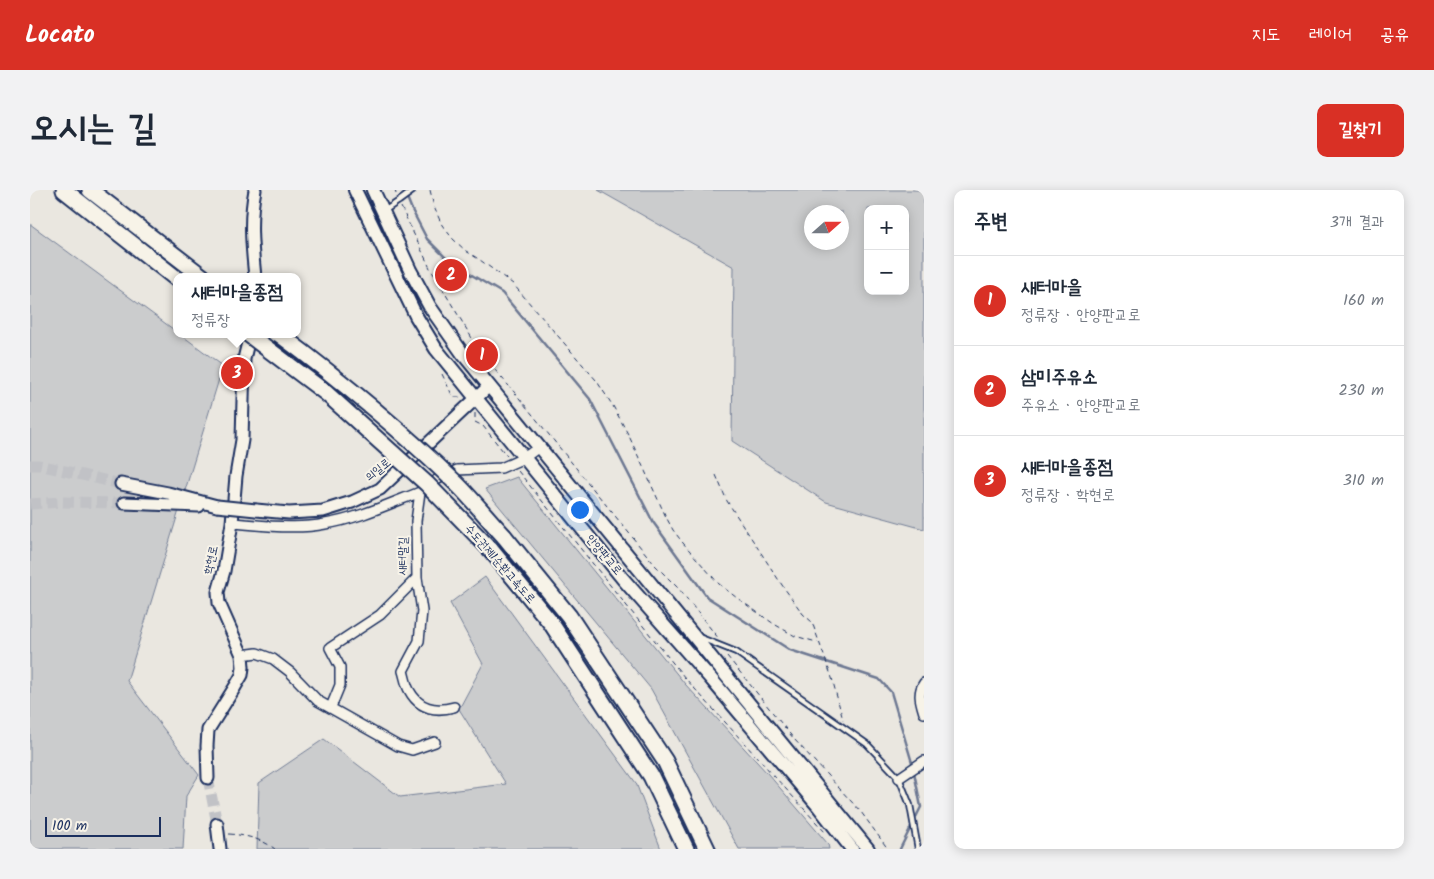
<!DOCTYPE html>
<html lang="ko">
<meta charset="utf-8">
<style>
:root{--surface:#fff;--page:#f2f2f3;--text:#1f2937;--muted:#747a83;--line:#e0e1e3;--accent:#d93025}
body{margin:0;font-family:Kalam,"Poor Story",sans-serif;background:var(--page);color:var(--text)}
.controls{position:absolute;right:15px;top:15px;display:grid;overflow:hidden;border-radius:10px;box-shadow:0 2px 12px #0003}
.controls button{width:45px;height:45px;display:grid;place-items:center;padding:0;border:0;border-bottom:1px solid var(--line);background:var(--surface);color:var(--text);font:25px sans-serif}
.compass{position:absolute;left:774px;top:15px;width:45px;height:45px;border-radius:50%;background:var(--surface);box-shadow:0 2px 12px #0003;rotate:69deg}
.scale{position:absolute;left:15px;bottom:12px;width:116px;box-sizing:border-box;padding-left:5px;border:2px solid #1b2f5e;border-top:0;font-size:14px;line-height:18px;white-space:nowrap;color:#1b2f5e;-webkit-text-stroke:4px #f7f3e8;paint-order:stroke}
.you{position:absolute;left:549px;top:319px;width:18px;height:18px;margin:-12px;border:4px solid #fff;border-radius:50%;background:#1a73e8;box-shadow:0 0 0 8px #1a73e833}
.badge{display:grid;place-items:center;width:32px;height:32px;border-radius:50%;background:var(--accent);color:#fff;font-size:16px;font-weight:700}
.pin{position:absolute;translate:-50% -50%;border:2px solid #fff;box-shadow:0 1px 5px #0006}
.popup{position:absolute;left:143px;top:83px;width:128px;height:65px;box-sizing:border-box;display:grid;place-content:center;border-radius:10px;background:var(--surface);filter:drop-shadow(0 1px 4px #0005);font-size:16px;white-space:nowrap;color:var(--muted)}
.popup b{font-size:19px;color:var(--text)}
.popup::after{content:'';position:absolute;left:50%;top:100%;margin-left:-10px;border:10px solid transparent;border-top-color:var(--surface)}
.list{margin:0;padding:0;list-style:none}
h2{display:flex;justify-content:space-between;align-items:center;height:65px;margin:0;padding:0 20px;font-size:21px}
h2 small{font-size:16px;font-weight:400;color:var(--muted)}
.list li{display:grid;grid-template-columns:32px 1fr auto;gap:15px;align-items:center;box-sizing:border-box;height:90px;padding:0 20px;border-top:1px solid var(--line)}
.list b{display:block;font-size:19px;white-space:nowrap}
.list p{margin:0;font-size:16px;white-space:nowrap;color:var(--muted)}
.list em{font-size:16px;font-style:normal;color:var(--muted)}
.map{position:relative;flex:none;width:894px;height:659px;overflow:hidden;border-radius:10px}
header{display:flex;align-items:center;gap:30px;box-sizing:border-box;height:70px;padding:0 25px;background:var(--accent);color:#fff}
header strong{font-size:24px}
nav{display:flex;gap:28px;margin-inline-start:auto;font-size:18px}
.intro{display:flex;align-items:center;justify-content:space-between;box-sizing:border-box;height:120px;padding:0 30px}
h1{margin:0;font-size:35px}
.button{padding:12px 22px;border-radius:10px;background:var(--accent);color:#fff;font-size:18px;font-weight:700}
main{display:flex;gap:30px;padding:0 30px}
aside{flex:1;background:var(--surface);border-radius:10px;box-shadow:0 2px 12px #0003}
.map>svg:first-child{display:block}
.green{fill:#cbcccd;stroke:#737e96;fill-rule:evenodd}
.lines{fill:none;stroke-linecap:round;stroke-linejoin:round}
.stream{stroke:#6d7892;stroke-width:2.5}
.secondary-tunnel{stroke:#c1c2c6;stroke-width:11;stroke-dasharray:11 5.5;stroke-linecap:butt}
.lane-casing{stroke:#1b2f5e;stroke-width:8}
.street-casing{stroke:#1b2f5e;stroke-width:12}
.secondary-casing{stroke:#1b2f5e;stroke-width:15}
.primary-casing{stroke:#1b2f5e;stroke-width:16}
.highway-casing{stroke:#1b2f5e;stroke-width:19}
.path{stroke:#1b2f5e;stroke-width:1;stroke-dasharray:5 4;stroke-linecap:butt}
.lane{stroke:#f7f3e8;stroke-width:4.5}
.street{stroke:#f7f3e8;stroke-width:9}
.secondary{stroke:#f7f3e8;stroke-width:11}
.primary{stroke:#f7f3e8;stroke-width:12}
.highway{stroke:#f7f3e8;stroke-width:15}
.lane-bridge-casing{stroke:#1b2f5e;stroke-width:8;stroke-linecap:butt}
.secondary-bridge-casing{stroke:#1b2f5e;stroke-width:15;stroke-linecap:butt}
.highway-bridge-casing{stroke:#1b2f5e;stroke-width:19;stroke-linecap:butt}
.lane-bridge{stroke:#f7f3e8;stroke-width:4.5}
.secondary-bridge{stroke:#f7f3e8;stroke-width:11}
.highway-bridge{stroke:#f7f3e8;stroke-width:15}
.labels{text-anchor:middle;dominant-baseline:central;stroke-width:4;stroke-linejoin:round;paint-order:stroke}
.street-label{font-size:12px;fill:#1b2f5e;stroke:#f7f3e8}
</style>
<header>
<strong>Locato</strong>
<nav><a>지도</a><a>레이어</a><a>공유</a></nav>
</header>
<div class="intro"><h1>오시는 길</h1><a class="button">길찾기</a></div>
<main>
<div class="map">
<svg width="894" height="659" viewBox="0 0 894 659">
<rect width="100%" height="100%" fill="#eae7e0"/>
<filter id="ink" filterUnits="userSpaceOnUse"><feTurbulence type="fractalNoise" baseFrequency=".02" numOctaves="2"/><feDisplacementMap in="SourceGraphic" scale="10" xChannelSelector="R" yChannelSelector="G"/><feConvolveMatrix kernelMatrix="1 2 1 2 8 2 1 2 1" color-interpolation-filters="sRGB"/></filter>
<g filter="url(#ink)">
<path class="green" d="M568 0H894V339L796 312 702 251 704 77ZM838 19H875V101H838ZM812 22V52H782V22Z
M0 34 147 142V144H150L193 176 97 491 169 585 156 606 153 659H0Z
M487 287 655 494 738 584 798 654 799 659H709L621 499 455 299Z
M455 387 606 593 631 659H227L229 593 294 549 370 607 476 594 429 519 453 474 420 413Z"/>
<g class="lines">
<path class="stream" d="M374 0 382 20 397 49 420 72 472 103 560 209 623 332 677 407 760 460 849 489 861 502 883 576
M870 659 891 617 884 582"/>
<path class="secondary-tunnel" d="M0 275H9L91 294
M0 314 32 312 94 313
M178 588 187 634"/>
<defs>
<path id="lane" d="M354 21 369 11
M671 448 706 462 837 554 869 588 880 615 888 659"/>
<path id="street" d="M202 333C232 335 266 340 295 334 327 329 359 314 390 302
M387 388 392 421 389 451 373 481C375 487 376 495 379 500 389 519 405 522 424 517
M212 465 227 463 243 469 260 482 288 511 368 556 382 560 405 552
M894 493C887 503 891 513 894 523
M301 517 310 495V477L300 458 350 425 387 388 386 331 390 302 408 289 427 280 471 278 494 268 509 257
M869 588 894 571"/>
<path id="secondary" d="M225 87C222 57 219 30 225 0
M91 294 138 303 187 316
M94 313 169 316
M226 320 259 323 293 321 322 312 350 299 459 196
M178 588 177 556 178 540 205 497 212 485 213 477 212 465 189 413 188 402 194 381 202 333 206 286 212 250 214 169 220 144
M187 634 190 659"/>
<path id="primary" d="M325 0 386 126 406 159 593 389 682 490 789 617 822 659
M343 0 380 80 400 117 433 164 838 659"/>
<path id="highway" d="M34 0 147 89
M60 0 173 87
M474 346 539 426 635 571 677 659
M460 359 521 433 621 586 656 659"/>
</defs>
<use href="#lane" class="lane-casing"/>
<use href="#street" class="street-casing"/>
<use href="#secondary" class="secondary-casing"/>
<use href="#primary" class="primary-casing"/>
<use href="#highway" class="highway-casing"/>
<path class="path" d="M365 0 366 4
M400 0 404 17 412 35 423 49 436 61 450 70 483 94 566 190 583 216 599 246 636 327 643 340 653 353 689 394 707 408 744 434 765 446 790 453
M371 17 400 78 452 165 485 203 625 375 649 399 689 449
M412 184 423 207H433
M445 223V232L453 236 477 266
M488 281 655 488 795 642
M686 285 697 311 752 395 773 424 782 432 802 488 813 530
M697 466 764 549 831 622 858 659
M199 644C215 645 232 649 245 659"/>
<use href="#lane" class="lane"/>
<use href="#street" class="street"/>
<use href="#secondary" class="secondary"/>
<use href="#primary" class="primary"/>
<use href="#highway" class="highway"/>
<defs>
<path id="lane-bridge" d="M369 11 384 0"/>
<path id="secondary-bridge" d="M187 316 226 320"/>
<path id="highway-bridge" d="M218 144 296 203 397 294 460 359
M249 144C312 191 372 241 428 295 444 311 458 329 474 346"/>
</defs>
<use href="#lane-bridge" class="lane-bridge-casing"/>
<use href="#secondary-bridge" class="secondary-bridge-casing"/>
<use href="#highway-bridge" class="highway-bridge-casing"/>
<use href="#lane-bridge" class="lane-bridge"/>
<use href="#secondary-bridge" class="secondary-bridge"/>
<use href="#highway-bridge" class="highway-bridge"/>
</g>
</g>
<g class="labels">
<g class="street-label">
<text transform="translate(348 280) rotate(-39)">의일로</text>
<text transform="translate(574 365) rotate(50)">안양판교로</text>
<text transform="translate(373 366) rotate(-88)">새터말길</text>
<text transform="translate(181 370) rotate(-78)">학현로</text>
<text transform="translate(470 374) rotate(49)">수도권제1순환고속도로</text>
</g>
</g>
</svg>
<div class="controls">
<button>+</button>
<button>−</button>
</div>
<svg class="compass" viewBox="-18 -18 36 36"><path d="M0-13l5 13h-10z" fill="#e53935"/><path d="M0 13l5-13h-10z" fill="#747a83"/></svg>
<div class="scale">100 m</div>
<div class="you"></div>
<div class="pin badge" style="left:452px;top:165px">1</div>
<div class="pin badge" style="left:421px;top:85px">2</div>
<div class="pin badge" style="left:207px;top:183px">3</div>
<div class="popup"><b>새터마을종점</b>정류장</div>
</div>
<aside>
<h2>주변<small>3개 결과</small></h2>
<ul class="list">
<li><span class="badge">1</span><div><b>새터마을</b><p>정류장 · 안양판교로</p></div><em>160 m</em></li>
<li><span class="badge">2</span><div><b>삼미주유소</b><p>주유소 · 안양판교로</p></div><em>230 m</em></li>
<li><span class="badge">3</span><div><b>새터마을종점</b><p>정류장 · 학현로</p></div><em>310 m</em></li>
</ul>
</aside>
</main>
